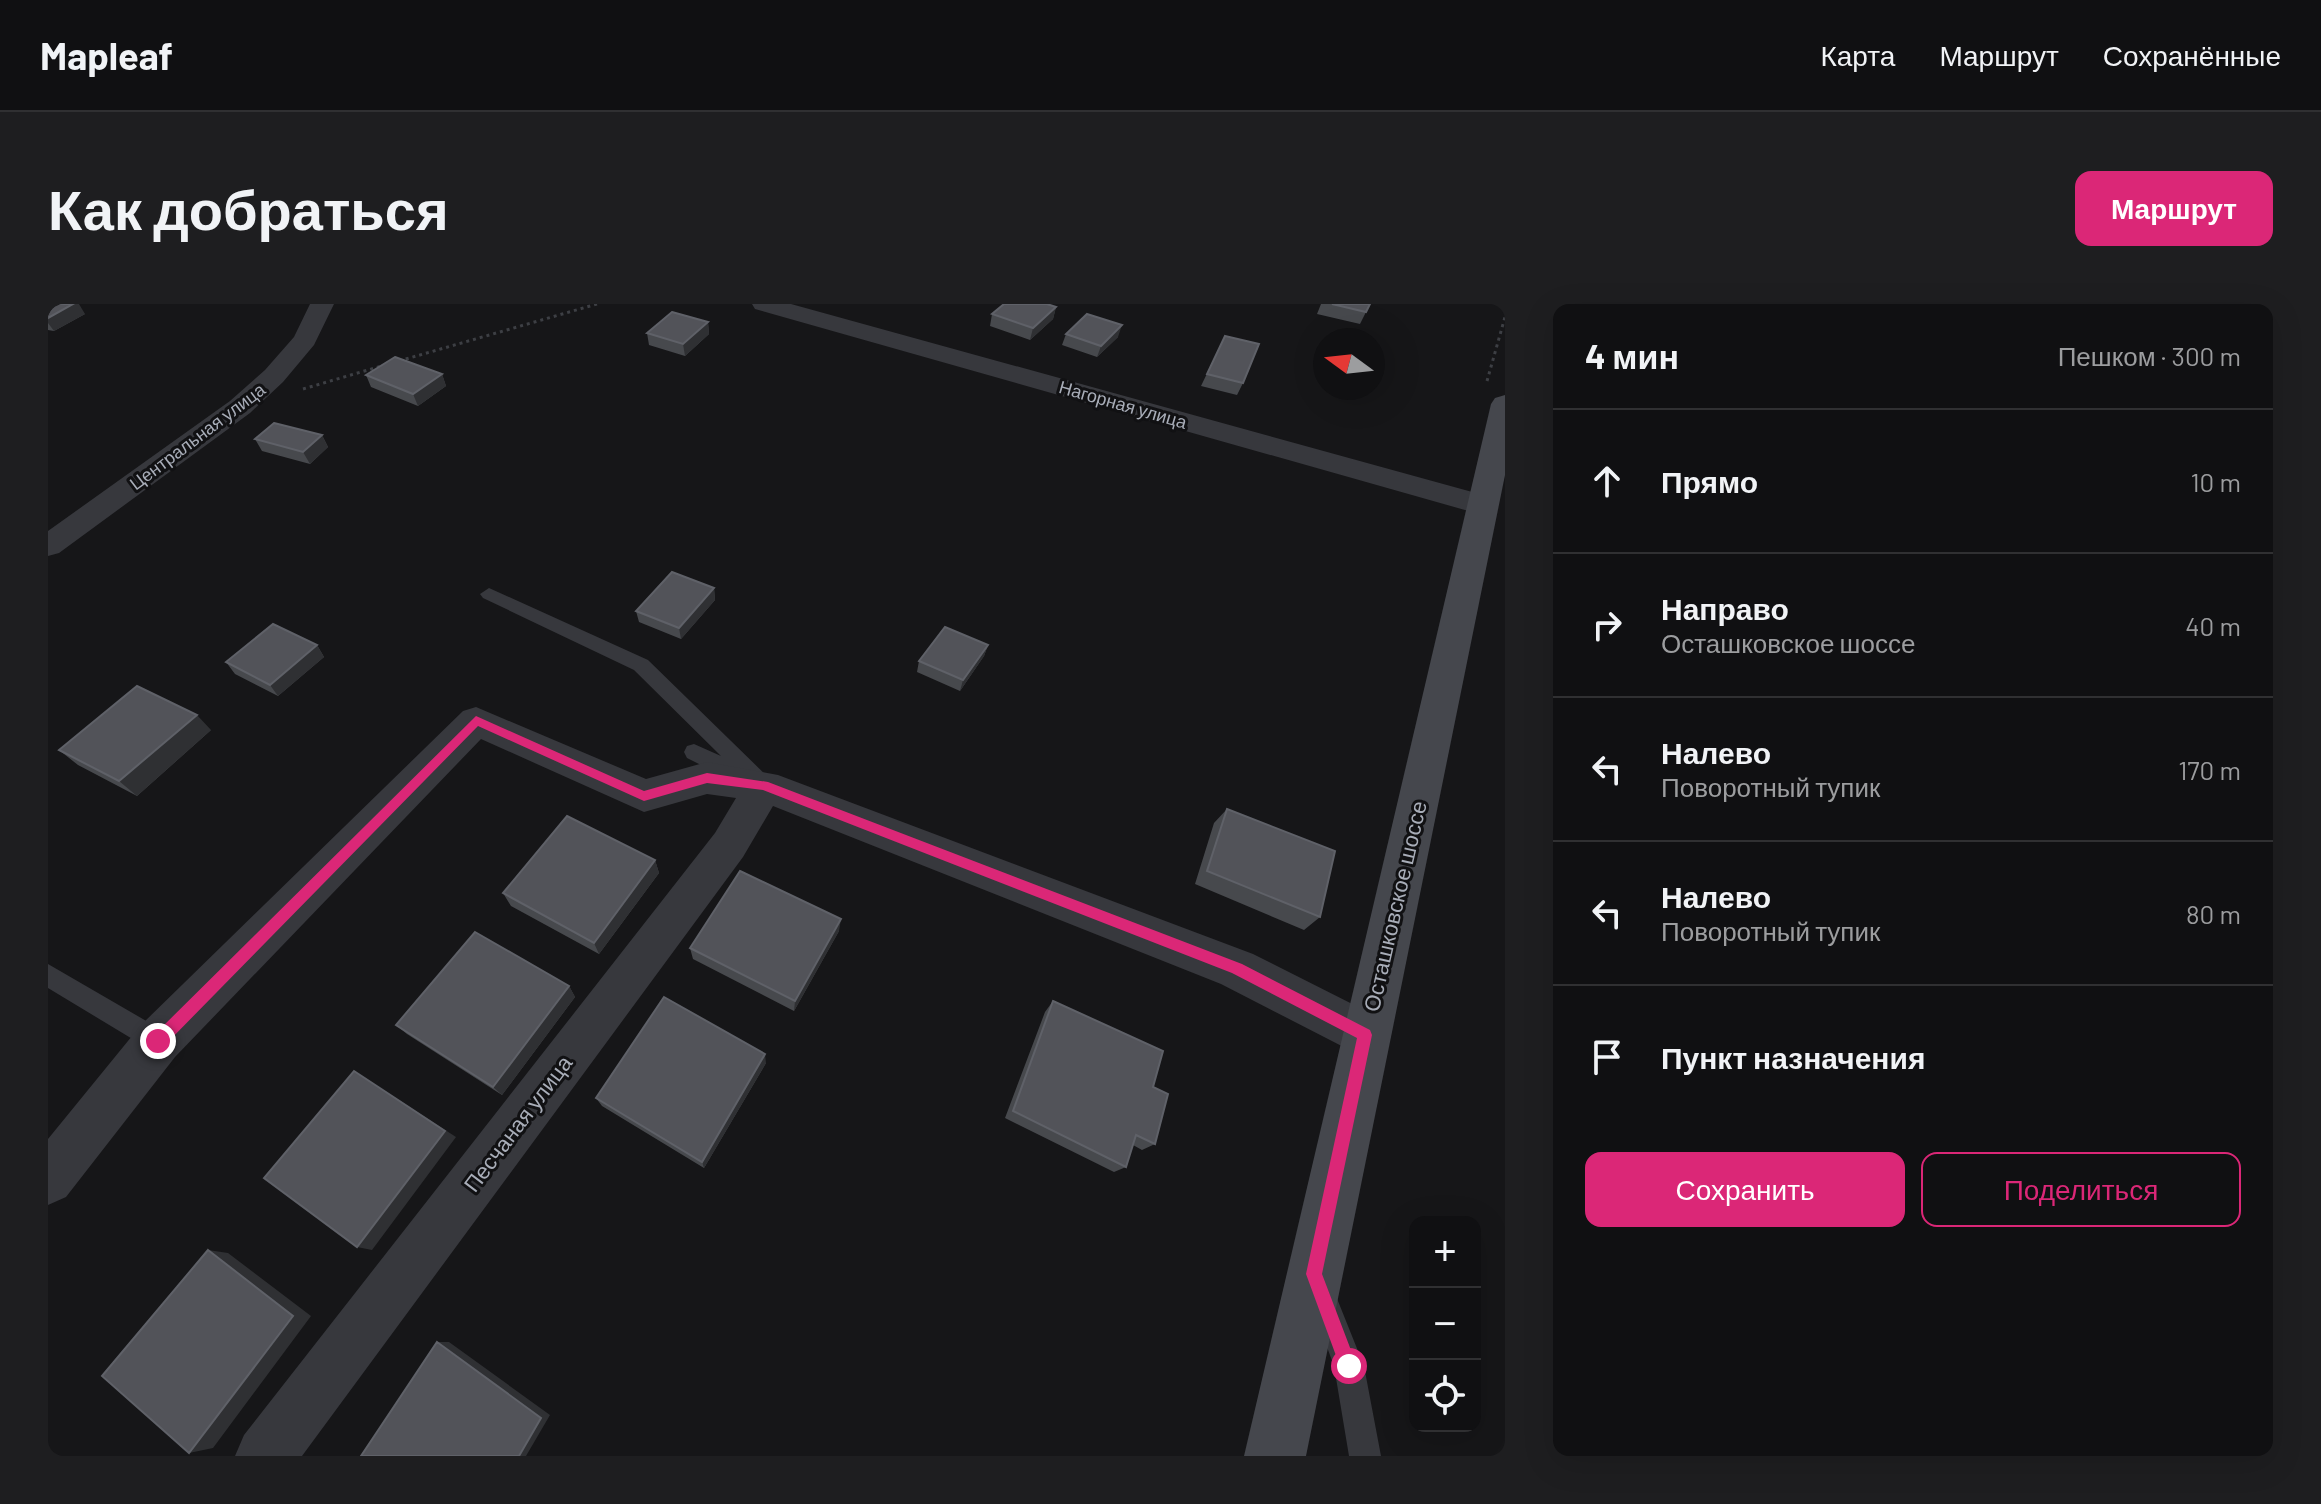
<!DOCTYPE html>
<html lang="ru">
<meta charset="utf-8">
<style>
:root{--surface:#101012;--page:#1e1e20;--text:#f1f3f6;--muted:#9c9d9f;--line:#303032;--accent:#db2777}
body{margin:0;font-family:Barlow,sans-serif;background:var(--page);color:var(--text)}
.controls{position:absolute;right:24px;bottom:24px;display:grid;overflow:hidden;border-radius:16px;box-shadow:0 8px 32px #0002}
.controls button{width:72px;height:72px;display:grid;place-items:center;padding:0;border:0;border-bottom:2px solid var(--line);background:var(--surface);color:var(--text);font:40px sans-serif}
.compass{position:absolute;left:1265px;top:24px;width:72px;height:72px;border-radius:50%;background:var(--surface);box-shadow:0 8px 32px #0002;rotate:285deg}
.stop{position:absolute;width:24px;height:24px;margin:-18px;border:6px solid #db2777;border-radius:50%;background:#fff}
.stop.end{background:#db2777;border-color:#fff;box-shadow:0 2px 8px #0008}
.list{margin:0;padding:0;list-style:none}
h2{display:flex;justify-content:space-between;align-items:center;height:104px;margin:0;padding:0 32px;font-size:34px}
h2 small{font-size:26px;font-weight:400;color:var(--muted)}
.list li{display:grid;grid-template-columns:52px 1fr auto;gap:24px;align-items:center;box-sizing:border-box;height:144px;padding:0 32px;border-top:2px solid var(--line)}
.list b{display:block;font-size:30px;white-space:nowrap}
.list p{margin:0;font-size:26px;white-space:nowrap;color:var(--muted)}
.list em{font-size:26px;font-style:normal;color:var(--muted)}
.actions{display:flex;gap:16px;padding:24px 32px}
.actions a{flex:1;padding:18px 0;border:2px solid var(--accent);border-radius:16px;text-align:center;font-size:28px;color:var(--accent)}
.actions .main{background:var(--accent);color:#fff}
.icon{flex:none;width:44px;height:44px;fill:none;stroke:currentColor;stroke-width:2;stroke-linecap:round;stroke-linejoin:round}
.map{position:relative;flex:none;width:1457px;height:1152px;overflow:hidden;border-radius:16px}
header{display:flex;align-items:center;gap:48px;box-sizing:border-box;height:112px;padding:0 40px;background:var(--surface);border-bottom:2px solid var(--line)}
header strong{font-size:38px}
nav{display:flex;gap:44px;margin-inline-start:auto;font-size:28px}
.intro{display:flex;align-items:center;justify-content:space-between;box-sizing:border-box;height:192px;padding:0 48px}
h1{margin:0;font-size:56px}
.button{padding:20px 36px;border-radius:16px;background:var(--accent);color:#fff;font-size:28px;font-weight:700}
main{display:flex;gap:48px;padding:0 48px}
aside{flex:1;background:var(--surface);border-radius:16px;box-shadow:0 8px 32px #0002}
.map>svg:first-child{display:block}
.lines{fill:none;stroke-linecap:round;stroke-linejoin:round}
.path{stroke:#3d3f44;stroke-width:3;stroke-dasharray:3 4;stroke-linecap:butt}
.service{fill:#37383d;fill-rule:evenodd}
.minor{fill:#37383d;fill-rule:evenodd}
.secondary{fill:#45474d;fill-rule:evenodd}
.wall{fill:#47494d}
.shaded-wall{fill:#2f3033}
.building{fill:#525359;stroke:#5f6168;stroke-width:2}
.route{fill:#db2777}
.labels{text-anchor:middle;dominant-baseline:central;stroke-width:6;stroke-linejoin:round;paint-order:stroke}
.far-street-label{font-size:18px;fill:#a8adb8;stroke:#111113}
.street-label{font-size:22px;fill:#a8adb8;stroke:#111113}
</style>
<header>
<strong>Mapleaf</strong>
<nav><a>Карта</a><a>Маршрут</a><a>Сохранённые</a></nav>
</header>
<div class="intro"><h1>Как добраться</h1><a class="button">Маршрут</a></div>
<main>
<div class="map">
<svg width="1457" height="1152" viewBox="0 0 1457 1152">
<rect width="100%" height="100%" fill="#161618"/>
<g class="lines">
<path class="path" d="M351 57 549 0
M1439 77 1457 13
M255 85 337 61"/>
<path class="service" d="M441 284 600 356 723 476 726 482 723 488C712 491 708 487 701 480L689 479 639 454 636 448 639 442 646 440 673 452 586 366 435 294 432 290Z
M0 660 119 729 122 737 119 745 110 749 101 745 0 684Z
M1274 978 1284 982 1316 1062 1333 1152H1301L1286 1062 1260 992 1264 982Z"/>
<path class="minor" d="M262 0H286L266 41 235 78 202 109 11 249 0 252V227L182 97 217 66 246 33Z
M704 0H743L1446 194 1450 201 1446 208 1435 211 1424 208 707 5Z
M428 403 598 475 659 458 730 471 1205 650 1334 715 1340 731 1334 747 1317 754 1173 680 725 502 695 553 254 1152H187L196 1131 667 529 688 494 659 490 596 508 433 435 127 753 18 893 0 901V835L93 721 415 407Z"/>
<path class="secondary" d="M1457 91V171L1258 1152H1196L1443 100 1447 94Z"/>
</g>
<path class="wall" d="M0 0 37 10 6 27 0 26Z
M1273 0H1322L1312 20 1269 10Z
M1008 3 1005 15 982 36 942 22 944 10Z
M660 18 661 30 637 52 601 41 599 29Z
M1018 30 1070 33 1049 53 1014 41Z
M1177 32 1195 79 1189 91 1153 82Z
M394 70 398 82 370 102 323 83 318 71Z
M274 131 280 143 262 160 214 147 207 135Z
M666 284 667 296 633 335 591 318 588 307Z
M269 341 276 353 230 392 187 370 178 358Z
M940 341 936 352 912 387 869 368 871 357Z
M163 426 89 492 30 461 11 446Z
M1179 505 1272 613 1256 626 1147 580 1166 519Z
M607 556 611 569 551 650 463 602 455 589Z
M791 627 746 707 645 655 642 644Z
M521 682 527 693 454 791 359 730 348 721Z
M1005 697 1107 840 1094 846 1085 841 1078 863 1066 868 957 814 997 708Z
M718 759 656 864 554 802 548 794Z"/>
<path class="shaded-wall" d="M25 0H31L37 10 6 27 0 19V14Z
M1008 3 1005 15 982 36 985 24Z
M660 18 661 30 637 52 635 40Z
M1074 21 1070 33 1049 53 1053 42Z
M394 70 398 82 370 102 365 90Z
M274 131 280 143 262 160 255 148Z
M666 284 667 296 633 335 631 324Z
M269 341 276 353 230 392 222 381Z
M940 341 936 352 912 387 915 376Z
M149 411 163 426 89 492 71 477Z
M607 556 611 569 551 650 546 639Z
M793 615 791 627 746 707 747 697Z
M521 682 527 693 454 791 445 783Z
M717 750 718 759 656 864 654 858Z
M306 767 408 833 324 946 309 943Z
M160 946 180 949 263 1012 165 1144 141 1149Z
M389 1038H401L502 1111 478 1152H471Z"/>
<path class="building" d="M0 0H25L0 14Z
M956 0H999L1008 3 985 24 944 10Z
M1284 0H1322L1318 8Z
M624 8 660 18 635 40 599 29Z
M1039 10 1074 21 1053 42 1018 30Z
M1177 32 1211 40 1195 79 1159 70Z
M347 53 394 70 365 90 318 71Z
M226 119 274 131 255 148 207 135Z
M624 268 666 284 631 324 588 307Z
M225 320 269 341 222 381 178 358Z
M897 323 940 341 915 376 871 357Z
M89 382 149 411 71 477 11 446Z
M1179 505 1287 547 1272 613 1159 567Z
M519 512 607 556 546 639 455 589Z
M692 567 793 615 747 697 642 644Z
M427 628 521 682 445 783 348 721Z
M616 693 717 750 654 858 548 794Z
M1005 697 1115 747 1105 783 1120 790 1107 840 1088 831 1078 863 965 807Z
M306 767 397 827 309 943 216 874Z
M160 946 245 1012 141 1149 54 1072Z
M389 1038 493 1114 471 1152H313Z"/>
<path class="route" d="M428 412 596 487 659 469 720 478 1194 660 1322 726 1324 731 1274 970 1309 1062 1307 1068 1301 1071 1294 1068 1258 970 1309 734 1184 669 715 486 659 479 596 497 430 422 116 742H105V732Z"/>
<g class="labels">
<g class="far-street-label">
<text transform="translate(1075 100) rotate(16)">Нагорная улица</text>
<text transform="translate(149 132) rotate(-37)">Центральная улица</text>
</g>
<g class="street-label">
<text transform="translate(1346 602) rotate(-77)">Осташковское шоссе</text>
<text transform="translate(469 819) rotate(-53)">Песчаная улица</text>
</g>
</g>
</svg>
<div class="controls">
<button>+</button>
<button>−</button>
<button><svg class="icon" aria-label="locate" viewBox="0 0 24 24"><circle cx="12" cy="12" r="6"/><path d="M12 2v4M12 18v4M2 12h4M18 12h4"/></svg></button>
</div>
<svg class="compass" viewBox="-18 -18 36 36"><path d="M0-13l5 13h-10z" fill="#e53935"/><path d="M0 13l5-13h-10z" fill="#9c9d9f"/></svg>
<div class="stop" style="left:1301px;top:1062px"></div>
<div class="stop end" style="left:110px;top:737px"></div>
</div>
<aside>
<h2>4 мин<small>Пешком · 300 m</small></h2>
<ul class="list">
<li><svg class="icon" aria-label="ahead" viewBox="0 0 24 24"><path d="M12 20V5M6 11l6-6 6 6"/></svg><div><b>Прямо</b></div><em>10 m</em></li>
<li><svg class="icon" aria-label="right" viewBox="0 0 24 24"><path d="M7 20v-9h11M14 6l5 5-5 5"/></svg><div><b>Направо</b><p>Осташковское шоссе</p></div><em>40 m</em></li>
<li><svg class="icon" aria-label="left" viewBox="0 0 24 24"><path d="M17 20v-9H6M10 6l-5 5 5 5"/></svg><div><b>Налево</b><p>Поворотный тупик</p></div><em>170 m</em></li>
<li><svg class="icon" aria-label="left" viewBox="0 0 24 24"><path d="M17 20v-9H6M10 6l-5 5 5 5"/></svg><div><b>Налево</b><p>Поворотный тупик</p></div><em>80 m</em></li>
<li><svg class="icon" aria-label="arrive" viewBox="0 0 24 24"><path d="M6 21V4h12l-3 4 3 4H6"/></svg><div><b>Пункт назначения</b></div></li>
</ul>
<div class="actions"><a class="main">Сохранить</a><a>Поделиться</a></div>
</aside>
</main>
